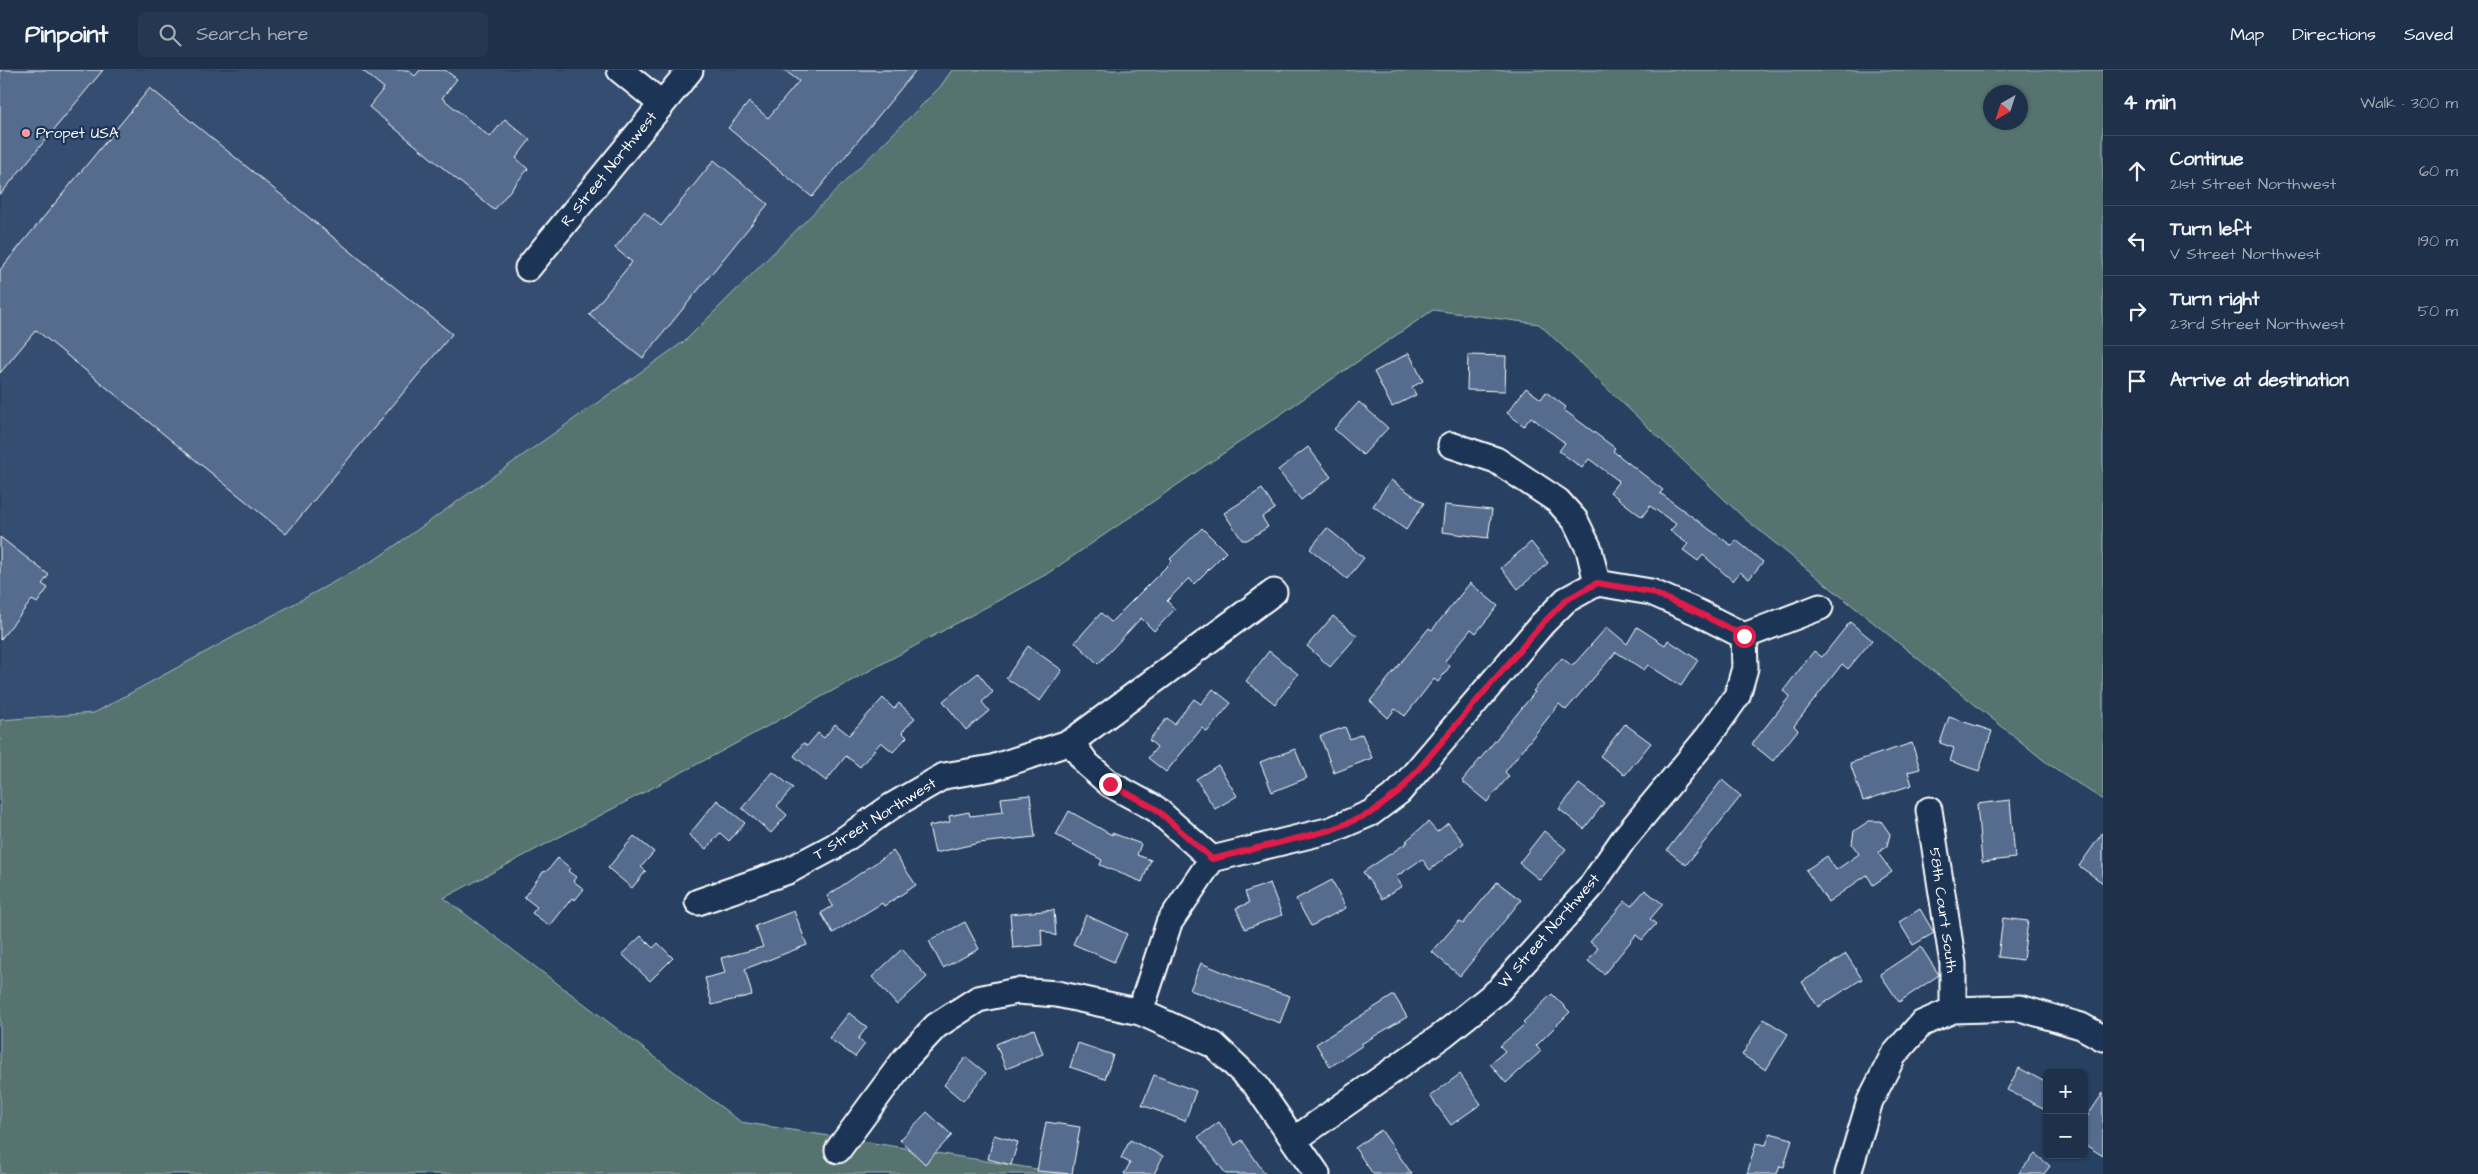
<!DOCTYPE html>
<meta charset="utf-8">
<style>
:root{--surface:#1e304a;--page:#263851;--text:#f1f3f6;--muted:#a1a9b5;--line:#3c4b62}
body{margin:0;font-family:"Architects Daughter",sans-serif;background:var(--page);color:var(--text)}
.controls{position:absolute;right:15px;bottom:15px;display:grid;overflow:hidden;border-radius:8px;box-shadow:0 1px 4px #0004}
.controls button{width:45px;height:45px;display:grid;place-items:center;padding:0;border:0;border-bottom:1px solid var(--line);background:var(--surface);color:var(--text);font:25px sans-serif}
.compass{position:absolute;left:1983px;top:15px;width:45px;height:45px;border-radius:50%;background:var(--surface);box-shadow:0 1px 4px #0004;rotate:219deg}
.stop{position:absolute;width:15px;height:15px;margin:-11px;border:4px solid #e11d48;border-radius:50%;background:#fff}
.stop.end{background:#e11d48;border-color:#fff;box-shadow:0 1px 5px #0008}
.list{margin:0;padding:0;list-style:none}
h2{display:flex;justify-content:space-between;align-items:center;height:65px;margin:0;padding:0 20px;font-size:21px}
h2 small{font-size:16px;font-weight:400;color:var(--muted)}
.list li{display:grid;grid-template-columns:32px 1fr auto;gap:15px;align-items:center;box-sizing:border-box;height:70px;padding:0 20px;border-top:1px solid var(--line)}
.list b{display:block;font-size:19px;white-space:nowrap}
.list p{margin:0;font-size:16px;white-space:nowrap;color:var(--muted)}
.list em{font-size:16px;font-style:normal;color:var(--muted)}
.icon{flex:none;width:28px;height:28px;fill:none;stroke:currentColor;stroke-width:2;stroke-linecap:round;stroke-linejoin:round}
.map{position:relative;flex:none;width:2103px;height:1104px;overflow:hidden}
header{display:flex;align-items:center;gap:30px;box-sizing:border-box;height:70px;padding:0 25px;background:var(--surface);border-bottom:1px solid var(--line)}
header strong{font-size:24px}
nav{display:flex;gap:28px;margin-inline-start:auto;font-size:18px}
.search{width:350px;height:45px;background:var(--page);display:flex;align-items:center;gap:12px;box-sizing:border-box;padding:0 18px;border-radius:8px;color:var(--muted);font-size:19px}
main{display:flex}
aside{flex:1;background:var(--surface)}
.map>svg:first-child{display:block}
.built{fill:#364d70}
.green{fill:#577370;stroke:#abb9b8;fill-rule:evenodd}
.building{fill:#556c8f;stroke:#fff}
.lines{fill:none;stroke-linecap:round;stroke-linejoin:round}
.minor-casing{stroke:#fff;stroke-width:29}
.minor{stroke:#1d3557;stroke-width:25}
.route{stroke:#e11d48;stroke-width:6}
.poi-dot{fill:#ff9aa2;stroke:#1d3557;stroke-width:2}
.labels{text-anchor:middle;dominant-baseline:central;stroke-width:4.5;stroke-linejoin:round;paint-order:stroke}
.poi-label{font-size:15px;fill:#fff;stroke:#1d3557;text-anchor:start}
.street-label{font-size:15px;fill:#fff;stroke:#1d3557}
</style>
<header>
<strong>Pinpoint</strong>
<div class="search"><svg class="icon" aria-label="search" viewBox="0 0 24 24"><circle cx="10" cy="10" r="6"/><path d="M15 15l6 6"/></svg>Search here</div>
<nav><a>Map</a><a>Directions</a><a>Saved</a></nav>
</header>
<main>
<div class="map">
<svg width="2103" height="1104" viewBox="0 0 2103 1104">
<rect width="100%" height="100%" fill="#284062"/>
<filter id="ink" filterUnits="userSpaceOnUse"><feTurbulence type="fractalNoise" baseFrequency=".02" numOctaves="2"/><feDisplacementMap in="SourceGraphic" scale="10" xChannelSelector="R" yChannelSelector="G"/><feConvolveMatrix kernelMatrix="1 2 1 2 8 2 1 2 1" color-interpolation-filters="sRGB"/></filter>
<g filter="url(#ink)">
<path class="built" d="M0 0H952L940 17 686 270 376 489 94 643 0 650Z"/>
<path class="green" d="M952 0H2103V730L2047 693 1744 448 1539 254 1433 240 1047 504 722 681 444 828 741 1052 1068 1104H0V650L94 643 376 489 686 270 940 17ZM1990 22H2020V52H1990Z"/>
<path class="building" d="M0 0H103L0 125Z
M362 0H408L415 6 420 0H445L457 9 442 28 490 67 505 49 530 70 516 88 528 99 494 140 369 37 384 18Z
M784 0H916L812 127 728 58 749 32 768 48 799 11Z
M150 18 452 264 286 464 36 260 0 303V200Z
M714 90 768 134 643 288 589 245 632 192 615 178 644 142 661 156Z
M1409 283 1423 311 1412 317 1416 325 1392 337 1374 302Z
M1468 285 1506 286 1505 321 1467 320Z
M1526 318 1541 329 1546 322 1566 337 1564 340 1615 378 1613 381 1663 420 1660 423 1732 476 1736 470 1763 492 1749 509 1740 502 1733 511 1703 485 1698 491 1683 480 1688 474 1670 461 1676 454 1650 436 1642 447 1610 422 1619 411 1589 389 1582 398 1559 381 1565 373 1531 347 1524 356 1507 343Z
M1359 332 1388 358 1363 385 1334 359Z
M1308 377 1331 407 1301 430 1278 400Z
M1391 410 1424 433 1406 460 1373 436Z
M1262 419 1275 439 1262 447 1268 457 1247 470H1242L1224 443Z
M1445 435 1492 440 1488 468 1442 462Z
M1202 458 1226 482 1194 514 1189 508 1167 531 1175 539 1154 561 1141 548 1098 594 1075 572 1101 543 1111 552 1172 491 1170 489Z
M1327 458 1364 488 1347 509 1310 479Z
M0 467 49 505 42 514 48 518 37 533 32 530 0 570Z
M1531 472 1548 493 1518 519 1501 498Z
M1470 513 1498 536 1476 563 1471 559 1445 591 1450 596 1438 612 1434 609 1405 646 1395 639 1388 648 1370 631 1429 558 1432 560Z
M1333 546 1357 566 1330 597 1307 576Z
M1850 552 1872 570 1848 599 1842 594 1794 656 1798 660 1773 691 1752 674 1790 626 1783 621 1814 581 1822 587Z
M1607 557 1627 574 1637 557 1665 575 1668 570 1698 590 1681 616 1648 595 1644 600 1616 582 1566 640 1559 634 1505 702 1509 706 1487 732 1462 711 1535 622 1533 621 1562 588 1571 595 1575 593Z
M1028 576 1062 600 1040 631 1006 608Z
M1269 581 1298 604 1275 634 1246 611Z
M978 603 993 622 982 632 989 641 966 660 943 631Z
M1213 619 1231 633 1207 662 1202 658 1166 702 1148 688 1157 677 1149 670 1167 648 1174 654 1194 629 1201 634Z
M883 628 894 639 899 633 915 648 902 662 907 667 893 682 881 672 860 697 846 686 826 711 794 686 803 673 807 676 818 663 824 668 835 654 849 665Z
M1949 647 1992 661 1979 701 1950 691 1954 678 1940 673Z
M1625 654 1651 673 1625 705 1600 686Z
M1345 657 1350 669 1362 664 1372 688 1334 703 1320 666Z
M1912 673 1920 699 1908 702 1912 715 1863 731 1850 693Z
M1295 679 1307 708 1272 722 1260 692Z
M1218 695 1237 726 1215 739 1196 709Z
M773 702 793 718 777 736 787 745 771 763 742 738Z
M1722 710 1741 726 1686 795 1667 780Z
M1579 714 1604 733 1584 759 1559 739Z
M1030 725 1035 767 979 773 935 783 929 756 950 752 949 746 969 742 970 746 1003 742 1001 728Z
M717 730 745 753 729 771 720 763 706 779 689 765Z
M2010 730 2015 788 1982 792 1977 734Z
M1069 741 1112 765V763L1141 774 1137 785 1151 790 1142 812 1100 795 1102 790 1056 765Z
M1869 751H1881L1890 764 1887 776 1878 783 1892 802 1873 815 1867 805 1828 832 1806 800 1827 786 1836 800 1859 784 1852 774 1854 761Z
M1428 752 1437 762 1448 753 1464 773 1430 800 1422 789 1396 807 1402 816 1382 829 1363 802 1408 772 1406 771Z
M1544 761 1566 779 1540 810 1519 793Z
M2103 762V813L2079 796Z
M634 766 654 782 641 797 646 801 632 818 608 798Z
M893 781 916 815 884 836 882 833 833 863 821 843 833 836 827 826Z
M558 788 570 798 568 801 576 807 573 811 584 819 575 830 572 828 550 856 532 843 537 837 524 827 543 802 547 801Z
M1332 810 1346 838 1311 856 1296 829Z
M1497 812 1521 830 1460 906 1432 882 1459 851 1463 854Z
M1270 813 1282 845 1245 859 1236 838 1249 833 1245 822Z
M1645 820 1663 834 1650 849 1656 854 1642 870 1636 865 1604 904 1588 891 1598 878 1590 872 1625 831 1631 836Z
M1920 839 1934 863 1913 875 1899 852Z
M1054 840 1056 866 1041 859 1042 875 1013 878 1010 844Z
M794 841 807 875 745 899 752 925 712 935 705 908 725 903 721 888 763 877 755 856Z
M1086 845 1127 864 1114 892 1073 874Z
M2003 848 2028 851 2023 890 1998 887Z
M965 852 979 879 943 898 929 871Z
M641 866 653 878 658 873 673 888 650 911 622 884Z
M1921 877 1939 905 1899 932 1880 904Z
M902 879 927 907 897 935 872 907Z
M1846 884 1862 909 1818 937 1802 912Z
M1201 893 1252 914 1290 926 1280 953 1190 920Z
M1552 924 1570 942 1536 976 1541 981 1506 1013 1490 994 1505 981 1500 976 1525 954 1523 952Z
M1394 925 1407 947 1361 974 1363 975 1330 997 1316 974Z
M849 943 867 957 858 969 865 974 855 987 829 968Z
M1764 949 1788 964 1766 1000 1742 985Z
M1034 959 1043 984 1006 999 996 974Z
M1078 973 1113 985 1105 1009 1070 997Z
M966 987 986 1003 963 1031 944 1015Z
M2019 998 2047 1013V1040L2007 1020Z
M1460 1004 1481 1034 1451 1055 1430 1026Z
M1154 1005 1196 1021 1185 1051 1142 1035Z
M2103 1023V1086L2084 1074V1051Z
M927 1042 952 1065 925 1094 900 1070Z
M1046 1052 1080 1057 1072 1104 1037 1101Z
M1219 1052 1235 1075 1242 1070 1265 1104H1226L1198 1067Z
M1381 1060 1412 1104H1373L1355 1078Z
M1770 1063 1792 1069 1784 1097 1780 1096 1777 1104H1747L1756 1073 1766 1075Z
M994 1065 1018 1072 1011 1095 988 1089Z
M1130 1070 1163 1086 1154 1104H1124L1130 1093 1121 1088Z
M2035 1084 2050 1096 2044 1104H2018Z"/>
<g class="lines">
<defs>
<path id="minor" d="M620 0 662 34
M528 198 690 0
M1451 375 1496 390 1558 431 1575 450 1589 479 1597 513 1651 522 1697 542 1744 566 1820 537
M1071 672 1087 694 1110 714 1156 739 1212 789
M1929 740 1953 894V940
M698 832 788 801 835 776 892 736 944 706 992 698 1071 672 1274 522
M1140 942 1169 853 1212 789 1331 760 1371 743 1399 722 1542 554 1566 530 1597 513
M1294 1070 1443 965 1499 920 1590 818 1623 770 1708 667 1737 626 1745 598 1744 566
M838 1080 905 989 936 956 978 929 1017 921 1057 924 1140 942 1214 975 1255 1014 1317 1104
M1848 1104 1870 1031 1893 986 1921 954 1953 940 2020 938 2081 956 2103 968"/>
</defs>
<use href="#minor" class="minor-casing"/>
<use href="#minor" class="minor"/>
</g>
</g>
<g class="lines" filter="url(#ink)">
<path class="route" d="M1110 714 1156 739 1212 789 1331 760 1371 743 1399 722 1542 554 1566 530 1597 513 1651 522 1697 542 1744 566"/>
</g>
<circle class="poi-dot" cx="26" cy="63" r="5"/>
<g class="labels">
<g class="poi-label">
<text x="36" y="63">Propet USA</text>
</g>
<g class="street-label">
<text transform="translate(609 99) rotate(-51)">R Street Northwest</text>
<text transform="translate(875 749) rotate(-32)">T Street Northwest</text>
<text transform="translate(1943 840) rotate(82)">58th Court South</text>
<text transform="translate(1549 861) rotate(-49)">W Street Northwest</text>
</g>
</g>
</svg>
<div class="controls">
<button>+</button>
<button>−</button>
</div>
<svg class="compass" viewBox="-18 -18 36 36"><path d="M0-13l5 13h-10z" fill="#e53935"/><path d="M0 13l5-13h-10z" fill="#a1a9b5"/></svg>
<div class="stop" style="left:1744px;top:566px"></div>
<div class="stop end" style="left:1110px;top:714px"></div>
</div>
<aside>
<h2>4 min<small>Walk · 300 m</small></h2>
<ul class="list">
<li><svg class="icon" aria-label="ahead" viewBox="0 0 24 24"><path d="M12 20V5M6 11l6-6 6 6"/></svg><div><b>Continue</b><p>21st Street Northwest</p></div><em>60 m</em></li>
<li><svg class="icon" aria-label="left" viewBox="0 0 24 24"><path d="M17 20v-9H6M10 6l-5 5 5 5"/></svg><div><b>Turn left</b><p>V Street Northwest</p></div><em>190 m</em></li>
<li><svg class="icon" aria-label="right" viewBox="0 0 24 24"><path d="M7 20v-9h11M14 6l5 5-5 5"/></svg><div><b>Turn right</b><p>23rd Street Northwest</p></div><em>50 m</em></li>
<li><svg class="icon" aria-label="arrive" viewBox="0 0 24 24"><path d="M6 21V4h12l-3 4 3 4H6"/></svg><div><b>Arrive at destination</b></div></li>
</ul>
</aside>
</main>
